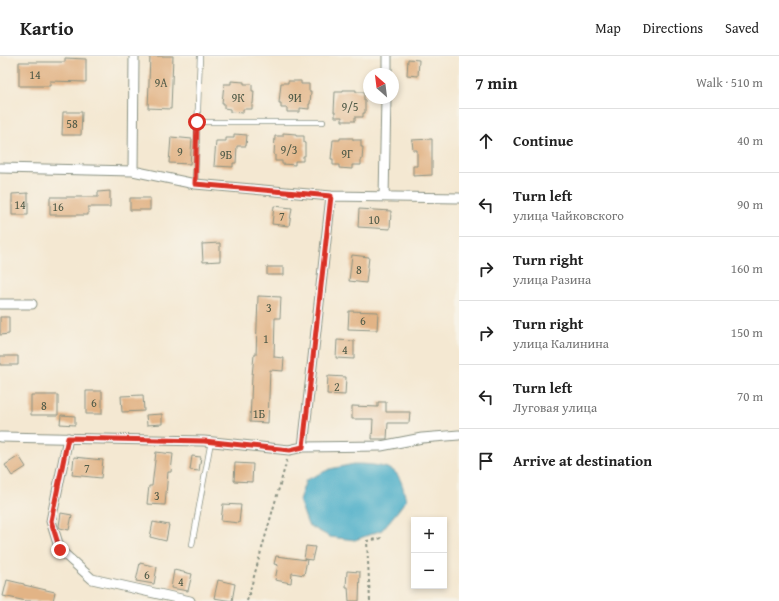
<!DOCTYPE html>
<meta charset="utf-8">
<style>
:root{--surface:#fff;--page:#f2f2f2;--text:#222;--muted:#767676;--line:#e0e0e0}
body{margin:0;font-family:"Gentium Book Plus",serif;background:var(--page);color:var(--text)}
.controls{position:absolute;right:12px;bottom:12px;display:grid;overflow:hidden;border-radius:0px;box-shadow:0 2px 6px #0003}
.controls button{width:36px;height:36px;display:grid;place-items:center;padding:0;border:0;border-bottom:1px solid var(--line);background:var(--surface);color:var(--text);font:20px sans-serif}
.compass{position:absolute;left:363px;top:12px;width:36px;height:36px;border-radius:50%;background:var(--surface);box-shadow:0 2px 6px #0003;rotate:332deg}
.stop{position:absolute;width:12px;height:12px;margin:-9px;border:3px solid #d93025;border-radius:50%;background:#fff}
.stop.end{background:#d93025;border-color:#fff;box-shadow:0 1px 4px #0008}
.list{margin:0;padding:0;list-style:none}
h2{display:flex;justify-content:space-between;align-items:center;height:52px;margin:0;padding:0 16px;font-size:17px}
h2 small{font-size:13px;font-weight:400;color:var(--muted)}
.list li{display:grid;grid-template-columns:26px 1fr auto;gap:12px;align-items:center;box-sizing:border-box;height:64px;padding:0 16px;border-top:1px solid var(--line)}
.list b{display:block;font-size:15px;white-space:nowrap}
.list p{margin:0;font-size:13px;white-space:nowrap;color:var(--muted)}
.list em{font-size:13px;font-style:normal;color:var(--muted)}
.icon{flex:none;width:22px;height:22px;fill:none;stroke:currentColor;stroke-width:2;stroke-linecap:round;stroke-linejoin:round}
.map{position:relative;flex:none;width:459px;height:545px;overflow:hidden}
header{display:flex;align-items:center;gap:24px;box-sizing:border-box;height:56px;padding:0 20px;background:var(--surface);border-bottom:1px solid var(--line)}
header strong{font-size:19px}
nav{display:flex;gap:22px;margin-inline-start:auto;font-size:14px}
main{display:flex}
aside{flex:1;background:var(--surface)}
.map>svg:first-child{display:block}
.water{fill:#49adc8;stroke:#34757e}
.building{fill:#e2b486}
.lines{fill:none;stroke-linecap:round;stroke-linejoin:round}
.lane-casing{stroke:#8a9283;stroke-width:6}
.street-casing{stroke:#8a9283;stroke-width:11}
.path{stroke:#8a9283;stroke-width:2;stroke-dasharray:3 3;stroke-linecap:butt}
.lane{stroke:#fff;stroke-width:4.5}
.street{stroke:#fff;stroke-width:9}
.route{stroke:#d93025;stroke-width:5}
.labels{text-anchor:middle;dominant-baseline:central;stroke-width:3;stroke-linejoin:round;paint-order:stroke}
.number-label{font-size:12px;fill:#505b48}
</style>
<header>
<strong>Kartio</strong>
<nav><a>Map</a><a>Directions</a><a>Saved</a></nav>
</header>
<main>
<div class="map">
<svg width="459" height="545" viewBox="0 0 459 545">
<rect width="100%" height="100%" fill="#f7f3e8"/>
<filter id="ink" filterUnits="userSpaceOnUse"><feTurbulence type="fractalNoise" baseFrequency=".025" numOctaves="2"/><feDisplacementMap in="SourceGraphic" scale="8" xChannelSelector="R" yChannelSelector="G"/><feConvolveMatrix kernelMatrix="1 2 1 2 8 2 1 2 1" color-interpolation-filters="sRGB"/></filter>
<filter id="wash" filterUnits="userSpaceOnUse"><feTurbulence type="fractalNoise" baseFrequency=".012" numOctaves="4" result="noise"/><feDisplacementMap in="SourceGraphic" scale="16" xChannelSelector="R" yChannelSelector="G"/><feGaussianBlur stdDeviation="0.9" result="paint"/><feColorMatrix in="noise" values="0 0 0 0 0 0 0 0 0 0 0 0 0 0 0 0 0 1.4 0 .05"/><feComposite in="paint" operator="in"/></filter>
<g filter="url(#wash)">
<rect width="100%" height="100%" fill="#f4e8d2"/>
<path class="water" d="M354 408C365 408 389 409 396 417 402 424 404 435 406 444L397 456 382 474 355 484 330 481 308 469 299 444 306 424 330 413Z"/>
<g id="blocks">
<path class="building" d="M150 0H173L171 53 148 52Z
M65 2 86 3V26L50 25V30H19V6H65Z
M408 3 419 4 418 20 407 19Z
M231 25 244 26V28H252V35H254L253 48H252V53H243V57L230 56V53L224 52V47H222L224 28H231Z
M288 25H301V28H309V35H311L310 48H309V53L300 52V56H287V52H281V47H279L281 27H288Z
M343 34H356V36H364V44H365V57H363V61H355V65H342V61H335V56H334L335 36H343Z
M63 56H82L81 79H62Z
M283 77 296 78V80H304V87H305V100H303V105H295V109L282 108V105H275V99H274L275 80H283Z
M234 78 247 79 246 90H237L236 107H233V111L214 110 216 85H226V82H234Z
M171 81 192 83 190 108 169 107Z
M340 82H353V84H361V91H363L362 104H361V109H352V113L339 112V109H333V103H331L333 84H340Z
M432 83V119L413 120V110H417V94H413L412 84Z
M110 135V151H88V159H50V141H98V136Z
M28 137V159H12V138Z
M130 142H150V154H130Z
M274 150 292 152 289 170 272 168Z
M359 153 391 155 390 173 358 171Z
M220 187V205L203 206 202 188Z
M352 199 369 201 366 227 349 225Z
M267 211H284V219H267Z
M258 240 281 241 280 262H275L274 301 284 302 283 315 270 314 268 367 250 366 252 320 254 299H256Z
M349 255 378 256 377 274 348 273Z
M0 261H9V278L0 279Z
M337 284 354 285V303L336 302Z
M0 300H18V309H0Z
M328 320 346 321 345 339 327 338Z
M86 335H102V358H86Z
M31 339H58V359H31Z
M143 339 144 355 122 356 121 340Z
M378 346H386V356H410L409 367H388L387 383H372L373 363H352V350L378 351Z
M162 358V368L147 369 146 359Z
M61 359 75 360V369L60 368Z
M156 396 173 398 171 416H168L165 449 147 448 149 430H152Z
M19 400 26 411 12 420 5 409Z
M192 400 201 401 199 415 190 414Z
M74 401 103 404 101 422 72 419Z
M235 407 253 408 252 426 234 425Z
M223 448 241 449 239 467 221 465Z
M61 457 72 459 69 474 60 472 59 470Z
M153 466 169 469 166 485 150 481Z
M306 490 315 491 312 504 304 503Z
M276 500 307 504 304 519 292 517 291 527 275 524 278 509 274 508Z
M140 507 157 511 154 528 136 525Z
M174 514 192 518 188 535 171 532Z
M347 515 360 516 359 545H349L348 531H346Z
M7 524 24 528V529L55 536 53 545H26L3 540Z
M218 524 235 528 232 545 214 542Z"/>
</g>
</g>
<g filter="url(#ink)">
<use href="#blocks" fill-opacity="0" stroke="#8a9283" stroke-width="1"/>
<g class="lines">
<defs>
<path id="lane" d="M197 66H323
M195 128 200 0
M192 489 211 385"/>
<path id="street" d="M387 18V0
M0 112 133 115 195 128 331 140 459 142
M133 115 134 0
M384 141 386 42
M0 248H32
M0 381 204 385 289 394 303 391 381 390 422 382 459 379
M68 382 51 465 60 494 92 523 190 545
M303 391 331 140"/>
</defs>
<use href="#lane" class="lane-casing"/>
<use href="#street" class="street-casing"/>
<path class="path" d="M247 545 287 404
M370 545 367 485 382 482"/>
<use href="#lane" class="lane"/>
<use href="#street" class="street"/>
</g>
</g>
<g class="lines" filter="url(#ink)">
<path class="route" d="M60 494 51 465 68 382 204 385 290 394 303 391 331 140 195 128 197 66"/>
</g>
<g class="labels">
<g class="number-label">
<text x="35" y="18">14</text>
<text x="161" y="26">9А</text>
<text x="238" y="41">9К</text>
<text x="295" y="41">9И</text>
<text x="350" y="50">9/5</text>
<text x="72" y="67">58</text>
<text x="289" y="93">9/3</text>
<text x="180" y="95">9</text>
<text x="347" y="97">9Г</text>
<text x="226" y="98">9Б</text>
<text x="20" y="148">14</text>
<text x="58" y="150">16</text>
<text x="282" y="160">7</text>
<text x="374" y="163">10</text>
<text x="359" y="213">8</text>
<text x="269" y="251">3</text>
<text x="363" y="264">6</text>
<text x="266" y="282">1</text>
<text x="345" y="293">4</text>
<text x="337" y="330">2</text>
<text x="94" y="346">6</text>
<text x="44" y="349">8</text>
<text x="259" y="357">1Б</text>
<text x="87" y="412">7</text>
<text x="157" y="439">3</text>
<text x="147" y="518">6</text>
<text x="181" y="525">4</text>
</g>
</g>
</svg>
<div class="controls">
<button>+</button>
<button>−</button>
</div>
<svg class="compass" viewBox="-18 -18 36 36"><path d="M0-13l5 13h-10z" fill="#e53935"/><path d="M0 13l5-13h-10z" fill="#767676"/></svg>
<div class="stop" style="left:197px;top:66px"></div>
<div class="stop end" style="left:60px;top:494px"></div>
</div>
<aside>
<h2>7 min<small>Walk · 510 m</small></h2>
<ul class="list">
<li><svg class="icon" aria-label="ahead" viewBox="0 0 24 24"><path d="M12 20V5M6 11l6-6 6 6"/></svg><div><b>Continue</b></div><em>40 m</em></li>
<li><svg class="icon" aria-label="left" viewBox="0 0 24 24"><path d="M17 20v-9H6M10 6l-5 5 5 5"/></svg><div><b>Turn left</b><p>улица Чайковского</p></div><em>90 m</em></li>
<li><svg class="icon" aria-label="right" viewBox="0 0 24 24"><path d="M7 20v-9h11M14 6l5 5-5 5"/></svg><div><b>Turn right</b><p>улица Разина</p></div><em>160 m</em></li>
<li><svg class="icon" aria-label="right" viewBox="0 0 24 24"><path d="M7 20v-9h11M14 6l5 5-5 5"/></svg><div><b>Turn right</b><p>улица Калинина</p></div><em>150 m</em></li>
<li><svg class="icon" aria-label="left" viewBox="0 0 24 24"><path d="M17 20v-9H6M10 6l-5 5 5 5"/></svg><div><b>Turn left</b><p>Луговая улица</p></div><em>70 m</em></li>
<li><svg class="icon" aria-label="arrive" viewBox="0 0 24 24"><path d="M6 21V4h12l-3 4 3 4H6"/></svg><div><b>Arrive at destination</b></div></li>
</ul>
</aside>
</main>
